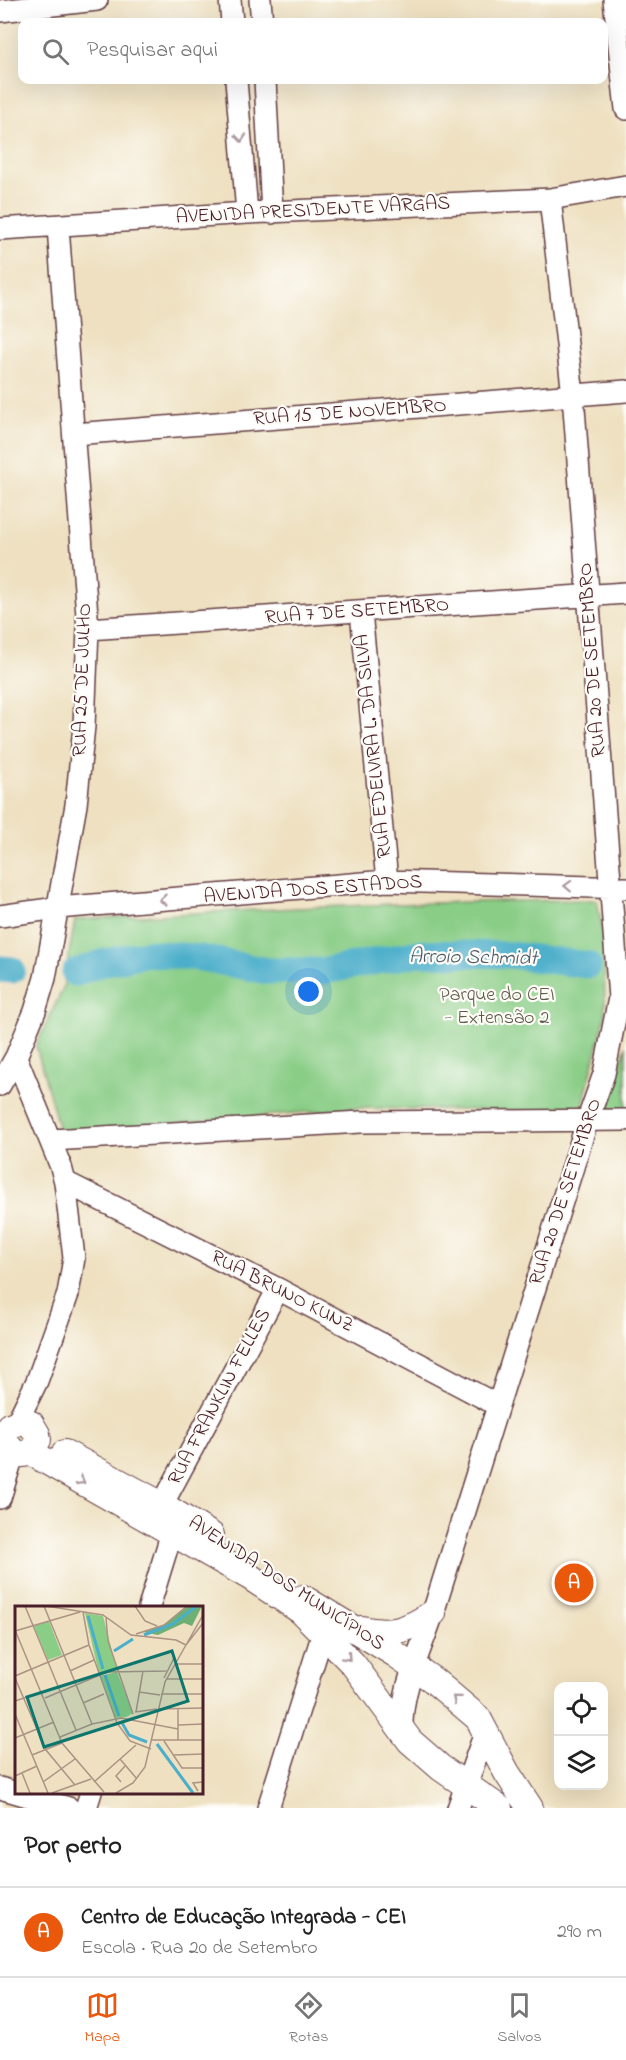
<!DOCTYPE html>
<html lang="pt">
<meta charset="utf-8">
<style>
:root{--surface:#fff;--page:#f6f6f6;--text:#222;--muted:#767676;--line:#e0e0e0;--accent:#ea580c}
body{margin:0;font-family:"Indie Flower",sans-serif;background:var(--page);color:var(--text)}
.controls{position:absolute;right:18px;bottom:18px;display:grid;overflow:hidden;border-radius:12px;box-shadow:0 6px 24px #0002}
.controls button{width:54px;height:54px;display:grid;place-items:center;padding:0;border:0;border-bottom:2px solid var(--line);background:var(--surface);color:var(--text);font:30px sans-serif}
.you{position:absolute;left:309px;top:992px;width:21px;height:21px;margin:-15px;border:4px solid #fff;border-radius:50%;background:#1a73e8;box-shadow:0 0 0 9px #1a73e833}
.badge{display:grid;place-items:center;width:39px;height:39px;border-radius:50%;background:var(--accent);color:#fff;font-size:20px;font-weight:700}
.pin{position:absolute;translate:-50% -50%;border:3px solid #fff;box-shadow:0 2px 6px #0006}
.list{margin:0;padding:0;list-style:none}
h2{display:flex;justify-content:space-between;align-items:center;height:78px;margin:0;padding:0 24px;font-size:26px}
h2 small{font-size:20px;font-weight:400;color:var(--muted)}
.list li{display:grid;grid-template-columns:39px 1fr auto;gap:18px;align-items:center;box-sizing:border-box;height:90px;padding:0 24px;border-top:2px solid var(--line)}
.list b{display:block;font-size:22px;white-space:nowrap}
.list p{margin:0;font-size:20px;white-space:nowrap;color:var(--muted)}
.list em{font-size:20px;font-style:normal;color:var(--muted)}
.icon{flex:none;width:33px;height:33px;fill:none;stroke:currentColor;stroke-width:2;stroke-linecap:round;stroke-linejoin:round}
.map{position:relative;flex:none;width:626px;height:1808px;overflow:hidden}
.search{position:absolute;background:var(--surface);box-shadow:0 6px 24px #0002;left:18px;right:18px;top:18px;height:66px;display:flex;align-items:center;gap:15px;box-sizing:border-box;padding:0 21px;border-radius:12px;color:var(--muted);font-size:22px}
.sheet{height:168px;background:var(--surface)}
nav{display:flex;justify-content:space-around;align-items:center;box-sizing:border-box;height:84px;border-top:2px solid var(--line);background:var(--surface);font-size:16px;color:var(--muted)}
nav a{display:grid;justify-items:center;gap:3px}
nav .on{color:var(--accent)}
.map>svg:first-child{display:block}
.green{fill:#89cd86;stroke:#6a7658;stroke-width:1.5}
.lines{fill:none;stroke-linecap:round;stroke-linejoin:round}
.river{stroke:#4baeca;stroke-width:27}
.minor-casing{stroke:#633c41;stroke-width:24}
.major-casing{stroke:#633c41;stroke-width:28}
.minor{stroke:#fff;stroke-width:21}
.major{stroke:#fff;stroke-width:26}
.oneway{stroke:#ae9aa0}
.labels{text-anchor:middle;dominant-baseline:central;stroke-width:4.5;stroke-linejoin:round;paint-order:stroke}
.street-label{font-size:20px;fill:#4a1f2b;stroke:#fdfcf7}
.park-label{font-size:20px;fill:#605c4b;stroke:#fdfcf7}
.water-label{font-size:21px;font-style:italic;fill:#4a586b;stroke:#fdfcf7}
.inset-river{fill:none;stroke:#4baeca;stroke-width:3}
.inset-road{fill:none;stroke:#ac9384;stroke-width:1.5}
.view{fill:#0f766e;fill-opacity:0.15;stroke:#0f766e;stroke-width:3}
.inset-edge{fill:none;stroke:#4a1f2b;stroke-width:3}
</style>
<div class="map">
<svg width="626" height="1808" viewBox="0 0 626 1808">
<rect width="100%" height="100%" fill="#fdfcf7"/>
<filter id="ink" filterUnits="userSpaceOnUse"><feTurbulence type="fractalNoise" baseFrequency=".0167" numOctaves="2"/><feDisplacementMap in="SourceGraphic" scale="12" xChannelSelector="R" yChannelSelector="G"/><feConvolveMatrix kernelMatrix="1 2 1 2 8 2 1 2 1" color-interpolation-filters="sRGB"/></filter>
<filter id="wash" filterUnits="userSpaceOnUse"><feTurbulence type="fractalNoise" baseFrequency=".008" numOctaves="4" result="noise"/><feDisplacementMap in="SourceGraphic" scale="24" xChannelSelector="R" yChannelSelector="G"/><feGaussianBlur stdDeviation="1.35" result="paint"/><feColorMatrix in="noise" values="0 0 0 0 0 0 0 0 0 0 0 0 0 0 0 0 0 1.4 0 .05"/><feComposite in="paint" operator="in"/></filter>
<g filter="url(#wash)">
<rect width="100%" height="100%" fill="#eee0c0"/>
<path class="green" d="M597 900 604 939 605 1017 581 1112 355 1108 60 1133 36 1046 63 988 75 920C249 909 423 901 597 900Z
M626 1046V1109L608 1111Z"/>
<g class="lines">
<path class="river" d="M0 969 12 970
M75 973 102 963 148 953 201 958 267 971H324L420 953 510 955 588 965"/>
</g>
</g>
<g filter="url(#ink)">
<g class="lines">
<defs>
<path id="minor" d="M230 0 232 22
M260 0 262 22
M614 0 626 109
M0 11 97 0
M236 80 247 213
M265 80 272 213
M0 229 247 213 550 199 626 186
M74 434 626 391
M361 612 387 881
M88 629 626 593
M0 916 57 908 387 881 626 888
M16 1057 61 1167 65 1182 74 1258 68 1294 37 1381 17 1422
M0 1085 16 1057 35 1011 45 978 76 805 84 726 88 629 58 227
M51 1140 361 1122 626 1120
M65 1182 278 1289 497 1405
M0 1498 11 1462 8 1448
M162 1505 278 1289
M149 1607 172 1532 178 1519
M402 1728C401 1689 421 1650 433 1613L588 1119 604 1074 619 998 573 395 550 199
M0 1788 69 1808
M86 1808 91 1792
M268 1808 323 1633
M458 1808 482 1741 484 1729"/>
<path id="major" d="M10 1426 21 1421 31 1424 37 1434 38 1440
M0 1439C13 1445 10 1460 30 1452L250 1577 301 1611 353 1664 410 1741 441 1768 499 1808
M65 1453 162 1505 211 1535
M303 1598 395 1654 433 1680 478 1718 507 1773 530 1808
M361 1629C391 1636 408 1630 433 1613"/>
</defs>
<use href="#minor" class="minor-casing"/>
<use href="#major" class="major-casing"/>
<use href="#minor" class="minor"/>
<use href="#major" class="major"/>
</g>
<defs><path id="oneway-chevron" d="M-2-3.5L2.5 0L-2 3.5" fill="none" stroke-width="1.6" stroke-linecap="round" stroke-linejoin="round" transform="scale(1.5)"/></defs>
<g class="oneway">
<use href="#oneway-chevron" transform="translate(241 138) rotate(85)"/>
<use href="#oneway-chevron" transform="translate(568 886) rotate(-178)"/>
<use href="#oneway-chevron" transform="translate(163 900) rotate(175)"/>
<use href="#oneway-chevron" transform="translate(81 1481) rotate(29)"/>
<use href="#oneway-chevron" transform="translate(347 1657) rotate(47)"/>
<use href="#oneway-chevron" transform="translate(456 1699) rotate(-140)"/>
</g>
</g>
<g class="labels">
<g class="street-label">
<text transform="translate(313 211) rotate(-3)">AVENIDA PRESIDENTE VARGAS</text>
<text transform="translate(350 413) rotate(-4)">RUA 15 DE NOVEMBRO</text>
<text transform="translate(357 612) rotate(-4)">RUA 7 DE SETEMBRO</text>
<text transform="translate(593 660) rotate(-94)">RUA 20 DE SETEMBRO</text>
<text transform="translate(83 680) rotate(-88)">RUA 25 DE JULHO</text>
<text transform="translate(374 746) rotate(-96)">RUA EDELVIRA L. DA SILVA</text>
<text transform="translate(313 890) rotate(-4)">AVENIDA DOS ESTADOS</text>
<text transform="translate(566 1192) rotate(-72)">RUA 20 DE SETEMBRO</text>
<text transform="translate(282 1292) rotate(27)">RUA BRUNO KUNZ</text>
<text transform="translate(220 1397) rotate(-62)">RUA FRANKLIN FELLES</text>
<text transform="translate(286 1584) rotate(33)">AVENIDA DOS MUNICÍPIOS</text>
</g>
<g class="park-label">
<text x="497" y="995">Parque do CEI<tspan x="497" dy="23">- Extensão 2</tspan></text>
</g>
<g class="water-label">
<text transform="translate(473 958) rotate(1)">Arroio Schmidt</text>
</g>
</g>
<g transform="translate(15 1606)">
<rect width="188" height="188" fill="#eee0c0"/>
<path d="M173 0H187L177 20 169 17 143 29 128 26 149 19Z" fill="#6eb073"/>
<path d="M70 7 88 10 102 64 84 68ZM34 15 47 49 33 54 19 20ZM102 66 118 107 111 111 100 112 85 70Z" fill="#89cd86"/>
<path class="inset-river" d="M73 10 88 63M129 29 158 18 182 0M99 45 118 33M90 69 104 110M106 115 114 129 132 136M142 138 178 187"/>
<path class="inset-road" d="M10 0 61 124M29 0 77 118M31 0 88 9 116 29 161 34 171 39M120 0 130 15 142 20M68 6 74 39 102 117 115 135 136 143M91 12 93 35 118 108M0 24 47 137 89 186M0 25 65 6M121 28 149 19 172 0M171 39 188 17M161 58H188M55 65 79 54M0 70 74 39M0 72 31 144 60 179M149 72 159 52M151 73H188M124 86 145 89M146 88H188M30 92 92 66 153 65M0 95 27 86M68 97 89 88M163 102V134M144 103 188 102M120 106 142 103M121 106 128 65M0 108 33 187M163 119 188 118M45 131 77 118 106 112 163 123M0 132 39 116M137 134H188M149 135 167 162H188M17 149 47 137M159 149 188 148M105 153 122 173M7 167 15 187M0 170 22 160M28 176 60 153M79 176 121 139M106 176 101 170 110 160M183 185 178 177 188 176M37 187 76 173M101 187 118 177 130 161 150 76 188 9"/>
<path class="view" d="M157 45 173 95 29 141 12 91Z"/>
<rect width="188" height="188" class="inset-edge"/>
</g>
</svg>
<div class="controls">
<button><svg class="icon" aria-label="locate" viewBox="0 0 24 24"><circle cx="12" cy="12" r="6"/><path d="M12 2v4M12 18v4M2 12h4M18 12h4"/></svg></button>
<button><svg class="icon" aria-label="layers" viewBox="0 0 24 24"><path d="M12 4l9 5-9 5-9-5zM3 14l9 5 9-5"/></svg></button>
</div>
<div class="you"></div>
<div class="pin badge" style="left:574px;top:1583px">A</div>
<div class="search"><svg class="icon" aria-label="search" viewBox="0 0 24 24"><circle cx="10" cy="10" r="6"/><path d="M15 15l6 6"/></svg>Pesquisar aqui</div>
</div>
<section class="sheet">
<h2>Por perto<small></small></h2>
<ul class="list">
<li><span class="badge">A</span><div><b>Centro de Educação Integrada - CEI</b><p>Escola · Rua 20 de Setembro</p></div><em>290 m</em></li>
</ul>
</section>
<nav>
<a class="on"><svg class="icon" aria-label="map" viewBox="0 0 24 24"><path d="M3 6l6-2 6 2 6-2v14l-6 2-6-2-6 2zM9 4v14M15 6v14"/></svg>Mapa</a>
<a><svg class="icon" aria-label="directions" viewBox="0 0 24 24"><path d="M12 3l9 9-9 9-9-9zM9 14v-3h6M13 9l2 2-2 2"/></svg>Rotas</a>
<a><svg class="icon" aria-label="saved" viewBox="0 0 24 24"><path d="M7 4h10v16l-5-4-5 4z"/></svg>Salvos</a>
</nav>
